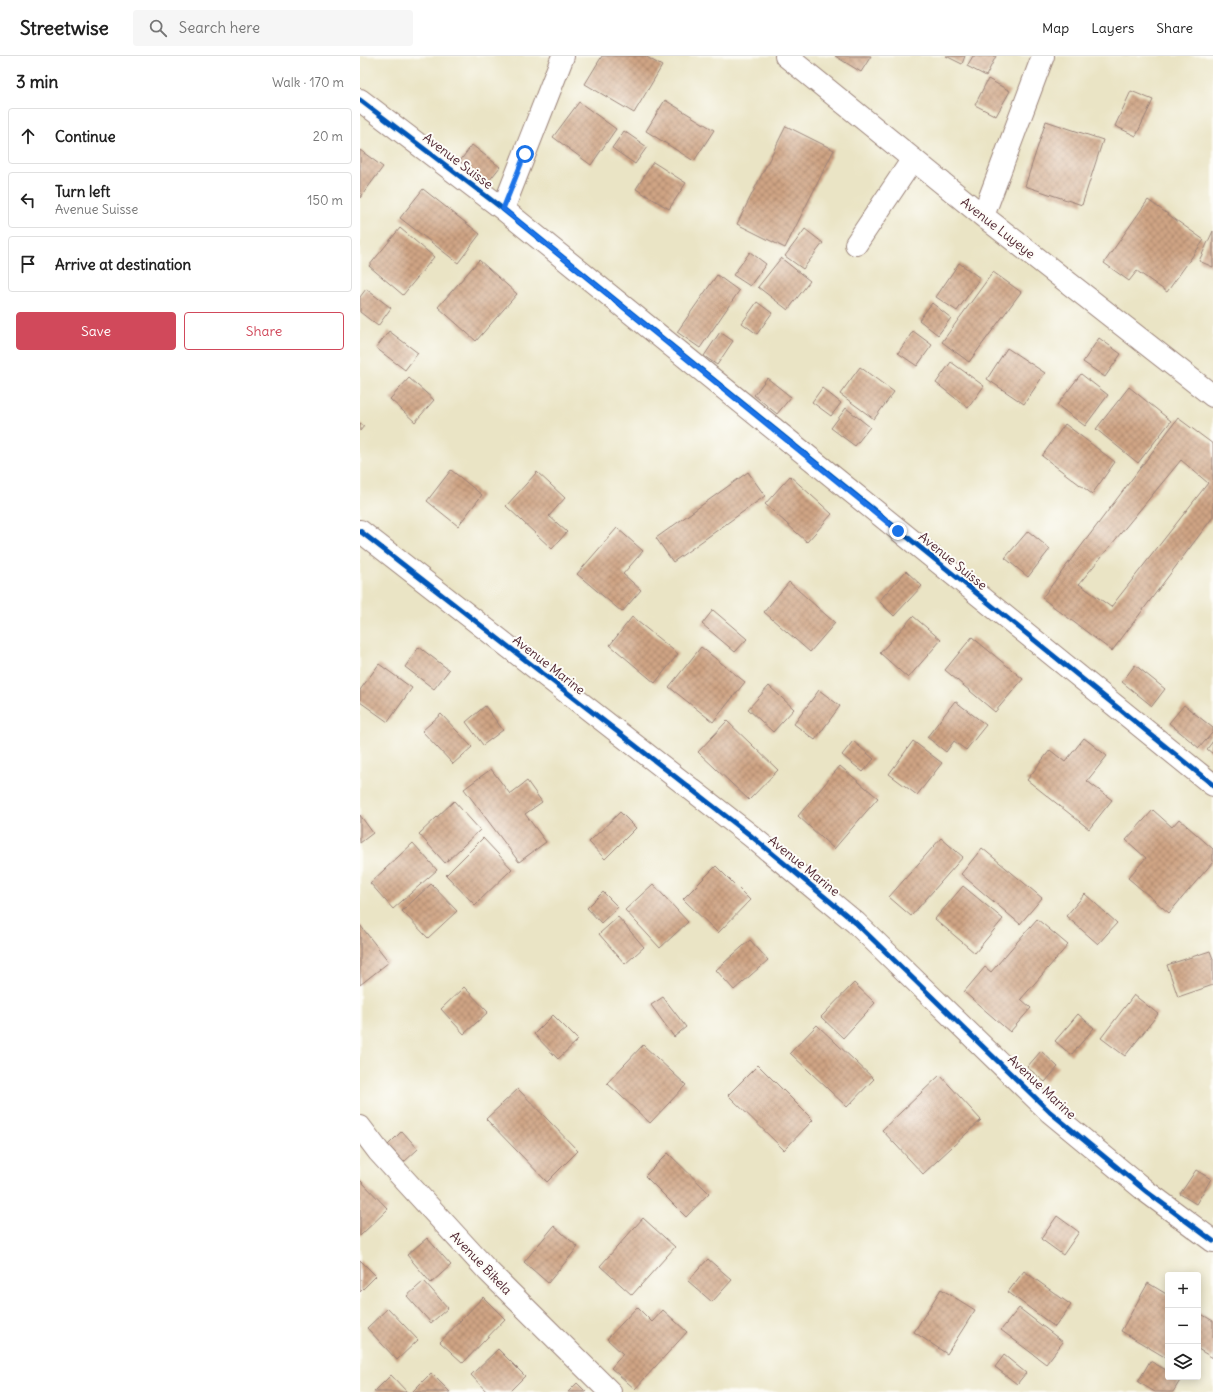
<!DOCTYPE html>
<meta charset="utf-8">
<style>
:root{--surface:#fff;--page:#f6f6f6;--text:#222;--muted:#767676;--line:#e0e0e0;--accent:#d1495b}
body{margin:0;font-family:Delius,sans-serif;background:var(--page);color:var(--text)}
.controls{position:absolute;right:12px;bottom:12px;display:grid;overflow:hidden;border-radius:4px;box-shadow:0 2px 10px #0003}
.controls button{width:36px;height:36px;display:grid;place-items:center;padding:0;border:0;border-bottom:1px solid var(--line);background:var(--surface);color:var(--text);font:20px sans-serif}
.stop{position:absolute;width:12px;height:12px;margin:-9px;border:3px solid #1a73e8;border-radius:50%;background:#fff}
.stop.end{background:#1a73e8;border-color:#fff;box-shadow:0 1px 4px #0008}
.list{margin:0;padding:0;list-style:none}
h2{display:flex;justify-content:space-between;align-items:center;height:52px;margin:0;padding:0 16px;font-size:17px}
h2 small{font-size:13px;font-weight:400;color:var(--muted)}
.list li{display:grid;grid-template-columns:26px 1fr auto;gap:12px;align-items:center;box-sizing:border-box;height:56px;margin:0 8px 8px;padding:0 8px;border:1px solid var(--line);border-radius:4px}
.list b{display:block;font-size:15px;white-space:nowrap}
.list p{margin:0;font-size:13px;white-space:nowrap;color:var(--muted)}
.list em{font-size:13px;font-style:normal;color:var(--muted)}
.actions{display:flex;gap:8px;padding:12px 16px}
.actions a{flex:1;padding:9px 0;border:1px solid var(--accent);border-radius:4px;text-align:center;font-size:14px;color:var(--accent)}
.actions .main{background:var(--accent);color:#fff}
.icon{flex:none;width:22px;height:22px;fill:none;stroke:currentColor;stroke-width:2;stroke-linecap:round;stroke-linejoin:round}
.map{position:relative;flex:none;width:853px;height:1336px;overflow:hidden}
header{display:flex;align-items:center;gap:24px;box-sizing:border-box;height:56px;padding:0 20px;background:var(--surface);border-bottom:1px solid var(--line)}
header strong{font-size:19px}
nav{display:flex;gap:22px;margin-inline-start:auto;font-size:14px}
.search{width:280px;height:36px;background:var(--page);display:flex;align-items:center;gap:10px;box-sizing:border-box;padding:0 14px;border-radius:4px;color:var(--muted);font-size:15px}
main{display:flex}
aside{flex:1;background:var(--surface)}
.map>svg:first-child{display:block}
.building{fill:url(#building-cross-hatch);fill-rule:evenodd}
.lines{fill:none;stroke-linecap:round;stroke-linejoin:round}
.minor-casing{stroke:#9a8278;stroke-width:24}
.minor{stroke:#fff;stroke-width:22}
.cycleway-casing{stroke:#fdfcf7;stroke-width:8}
.cycleway{stroke:#0057b8;stroke-width:5}
.route{stroke:#1a73e8;stroke-width:5}
.labels{text-anchor:middle;dominant-baseline:central;stroke-width:4;stroke-linejoin:round;paint-order:stroke}
.street-label{font-size:13px;fill:#4a1f2b;stroke:#fdfcf7}
</style>
<header>
<strong>Streetwise</strong>
<div class="search"><svg class="icon" aria-label="search" viewBox="0 0 24 24"><circle cx="10" cy="10" r="6"/><path d="M15 15l6 6"/></svg>Search here</div>
<nav><a>Map</a><a>Layers</a><a>Share</a></nav>
</header>
<main>
<aside>
<h2>3 min<small>Walk · 170 m</small></h2>
<ul class="list">
<li><svg class="icon" aria-label="ahead" viewBox="0 0 24 24"><path d="M12 20V5M6 11l6-6 6 6"/></svg><div><b>Continue</b></div><em>20 m</em></li>
<li><svg class="icon" aria-label="left" viewBox="0 0 24 24"><path d="M17 20v-9H6M10 6l-5 5 5 5"/></svg><div><b>Turn left</b><p>Avenue Suisse</p></div><em>150 m</em></li>
<li><svg class="icon" aria-label="arrive" viewBox="0 0 24 24"><path d="M6 21V4h12l-3 4 3 4H6"/></svg><div><b>Arrive at destination</b></div></li>
</ul>
<div class="actions"><a class="main">Save</a><a>Share</a></div>
</aside>
<div class="map">
<svg width="853" height="1336" viewBox="0 0 853 1336">
<defs>
<pattern id="building-cross-hatch" width="8" height="8" patternUnits="userSpaceOnUse"><rect width="8" height="8" fill="#cfa484"/><path d="M0 0l8 8M0 8l8-8" fill="none" stroke="#aa856c"/></pattern>
</defs>
<rect width="100%" height="100%" fill="#fdfcf7"/>
<filter id="ink" filterUnits="userSpaceOnUse"><feTurbulence type="fractalNoise" baseFrequency=".025" numOctaves="2"/><feDisplacementMap in="SourceGraphic" scale="8" xChannelSelector="R" yChannelSelector="G"/><feConvolveMatrix kernelMatrix="1 2 1 2 8 2 1 2 1" color-interpolation-filters="sRGB"/></filter>
<filter id="wash" filterUnits="userSpaceOnUse"><feTurbulence type="fractalNoise" baseFrequency=".012" numOctaves="4" result="noise"/><feDisplacementMap in="SourceGraphic" scale="16" xChannelSelector="R" yChannelSelector="G"/><feGaussianBlur stdDeviation="0.9" result="paint"/><feColorMatrix in="noise" values="0 0 0 0 0 0 0 0 0 0 0 0 0 0 0 0 0 1.4 0 .05"/><feComposite in="paint" operator="in"/></filter>
<g filter="url(#wash)">
<rect width="100%" height="100%" fill="#eae4c5"/>
<g id="blocks">
<path class="building" d="M242 0H285L302 10 274 57 225 28Z
M475 0H511L501 16Z
M586 0H605L602 8Z
M613 0H636L626 20 607 10Z
M628 23 650 35 636 60 615 49Z
M771 35 793 44 776 80 755 70Z
M305 44 354 74 334 105 286 75Z
M219 46 256 73 231 109 193 81Z
M686 65 743 84 722 149 665 130Z
M426 70 474 94 425 192 377 168Z
M264 75 287 91 275 108 252 92Z
M112 89 140 111 125 130 97 109Z
M0 94 23 111 0 142Z
M293 106 326 127 309 153 276 133Z
M63 133 120 178 98 207 40 162Z
M788 144 844 184 807 236 777 215 769 225 744 207Z
M40 172 74 201 43 239 9 210Z
M445 173 463 187 443 213 425 200Z
M853 175V211L839 205Z
M390 196 406 208 390 230 373 219Z
M421 202 450 225 428 254 398 231Z
M119 204 157 238 116 285 78 251Z
M599 207 620 222 597 255 576 241Z
M633 216 661 236 609 306 582 286Z
M357 219 379 235 340 292 317 276Z
M6 233 31 252 18 270 0 256V241Z
M397 246 412 257 397 278 382 267Z
M572 247 591 262 578 279 559 264Z
M29 275 58 297 45 314 16 292Z
M553 275 572 289 557 310 538 297Z
M360 276 373 285 357 309 344 300Z
M739 282 761 298 745 321 723 306Z
M647 292 685 317 664 348 627 323Z
M591 306 624 330 608 352 576 327Z
M500 311 534 336 514 363 480 338Z
M721 318 748 339 725 370 697 349Z
M49 322 74 344 55 366 30 343Z
M407 322 431 341 417 358 394 339Z
M769 331 811 365 778 407 736 373Z
M462 332 481 347 471 360 452 346Z
M486 352 510 371 495 390 471 372Z
M818 362 853 388V461L752 595 682 542ZM821 404 848 427 751 551 719 528Z
M0 367 4 370 0 375Z
M705 368 755 406 732 438 682 400Z
M91 414 122 439 98 470 67 445Z
M177 416 205 442 189 460 207 476 192 493 146 450Z
M388 416 405 440 313 506 296 482Z
M430 420 472 458 447 486 405 448Z
M257 472 283 495 263 518 281 534 262 556 217 518Z
M668 475 690 493 668 521 645 502Z
M546 515 562 530 534 560 519 545Z
M429 526 475 567 450 596 404 556Z
M353 554 387 583 375 596 342 568Z
M553 560 581 584 548 622 520 597Z
M272 561 318 598 295 627 250 589Z
M612 581 663 623 635 656 585 614Z
M59 591 89 614 74 633 45 611Z
M341 591 385 626 353 666 309 631Z
M19 608 52 632 28 666 0 646V634Z
M775 609 805 633 792 650 762 626Z
M409 630 434 653 413 676 388 653Z
M459 634 480 650 455 684 434 668Z
M595 645 626 669 606 694 594 685 586 696 567 681Z
M824 649 853 672V676L839 692 809 667Z
M125 650 143 674 123 689 106 666Z
M81 658 112 691 93 708 62 675Z
M367 665 418 714 389 744 338 696Z
M724 682 747 700 727 725 752 744 729 773 667 724 690 694 705 706Z
M493 685 514 703 503 716 482 699Z
M553 685 582 707 557 739 529 718Z
M853 685V698L847 693Z
M480 710 518 742 474 793 438 760Z
M131 713 150 738 167 725 182 746 165 758 186 786 159 806 104 733Z
M94 745 120 774 85 807 59 778Z
M793 754 812 771 819 763 853 793V806L809 857 768 822 786 802 766 784Z
M260 756 276 772 245 803 229 786Z
M0 759 13 777 0 787Z
M123 782 152 813 115 849 86 819Z
M581 782 603 801 551 860 529 841Z
M53 787 77 814 33 853 10 827Z
M622 792 682 842 660 868 601 818Z
M356 810 390 844 358 877 323 843Z
M71 828 97 855 68 882 42 855Z
M293 828 328 866 300 892 265 854Z
M603 830 643 863 615 897 575 863Z
M243 836 258 851 241 867 227 852Z
M725 838 757 867 738 888 706 860Z
M258 861 284 891 265 908 239 878Z
M677 863 708 889 661 943 671 952 650 976 604 936 625 911 631 916Z
M0 869 29 906 0 929Z
M390 884 408 904 374 934 356 914Z
M850 895 853 903V929L818 941 807 909Z
M494 927 515 947 483 982 461 961Z
M104 931 128 956 104 978 81 953Z
M774 939 798 958 765 1000 741 982Z
M303 941 326 971 314 981 291 949Z
M718 958 734 972 711 999 695 985Z
M193 959 218 984 198 1003 174 978Z
M457 969 514 1023 487 1051 430 997Z
M283 989 326 1029 290 1067 247 1027Z
M681 995 698 1011 685 1026 667 1011Z
M398 1009 453 1064 424 1094 368 1039Z
M580 1019 621 1064 563 1118 522 1074Z
M158 1033 218 1095 187 1126 126 1063Z
M42 1075 58 1093 44 1106 28 1089Z
M308 1097 349 1137 326 1161 285 1120Z
M836 1114 851 1123 836 1148 820 1138Z
M0 1124 28 1153 0 1180Z
M697 1160 719 1176 703 1199 681 1183Z
M283 1162 315 1191 272 1239 240 1210Z
M194 1170 218 1191 188 1227 164 1206Z
M67 1182 91 1209 71 1227 47 1199Z
M348 1203 372 1224 352 1246 328 1225Z
M0 1204 16 1220 0 1236Z
M664 1215 711 1249 695 1271 648 1236Z
M64 1225 88 1252 71 1267 47 1240Z
M788 1227 808 1239V1303L761 1275Z
M581 1233 615 1254 587 1298 554 1276Z
M123 1241 145 1263 103 1307 80 1286Z
M277 1251 292 1266 303 1254 327 1276 275 1333 251 1312 263 1298 247 1283Z
M28 1252 58 1284 37 1304 7 1272Z
M659 1252 703 1286 686 1308 641 1274Z
M838 1256 853 1265V1302L838 1293Z
M138 1293 165 1320 149 1336H127L111 1319Z
M644 1299 666 1317 657 1328 635 1311Z
M790 1305 808 1315V1321H818L821 1323 813 1336H795L778 1326Z
M71 1317 90 1336H52Z
M31 1319 47 1336H14Z
M217 1327 226 1336H208Z"/>
</g>
</g>
<g filter="url(#ink)">
<use href="#blocks" fill-opacity="0" stroke="#9a8278" stroke-width="1"/>
<g class="lines">
<defs>
<path id="minor" d="M426 0 623 160 853 340
M0 44 143 153 853 729
M143 153 203 0
M623 160 683 0
M496 188 553 103
M0 475 390 779 496 867 690 1056 787 1136 853 1185
M0 1071 19 1096 128 1215 250 1336"/>
</defs>
<use href="#minor" class="minor-casing"/>
<use href="#minor" class="minor"/>
<defs>
<path id="cycleway" d="M0 44 143 153 853 729
M0 475 390 779 496 867 690 1056 787 1136 853 1185"/>
</defs>
<use href="#cycleway" class="cycleway-casing"/>
<use href="#cycleway" class="cycleway"/>
</g>
</g>
<g class="lines" filter="url(#ink)">
<path class="route" d="M165 98 143 153 538 475"/>
</g>
<g class="labels">
<g class="street-label">
<text transform="translate(98 105) rotate(37)">Avenue Suisse</text>
<text transform="translate(638 172) rotate(38)">Avenue Luyeye</text>
<text transform="translate(593 505) rotate(39)">Avenue Suisse</text>
<text transform="translate(189 609) rotate(38)">Avenue Marine</text>
<text transform="translate(444 810) rotate(39)">Avenue Marine</text>
<text transform="translate(682 1031) rotate(43)">Avenue Marine</text>
<text transform="translate(121 1207) rotate(46)">Avenue Bikela</text>
</g>
</g>
</svg>
<div class="controls">
<button>+</button>
<button>−</button>
<button><svg class="icon" aria-label="layers" viewBox="0 0 24 24"><path d="M12 4l9 5-9 5-9-5zM3 14l9 5 9-5"/></svg></button>
</div>
<div class="stop" style="left:165px;top:98px"></div>
<div class="stop end" style="left:538px;top:475px"></div>
</div>
</main>
